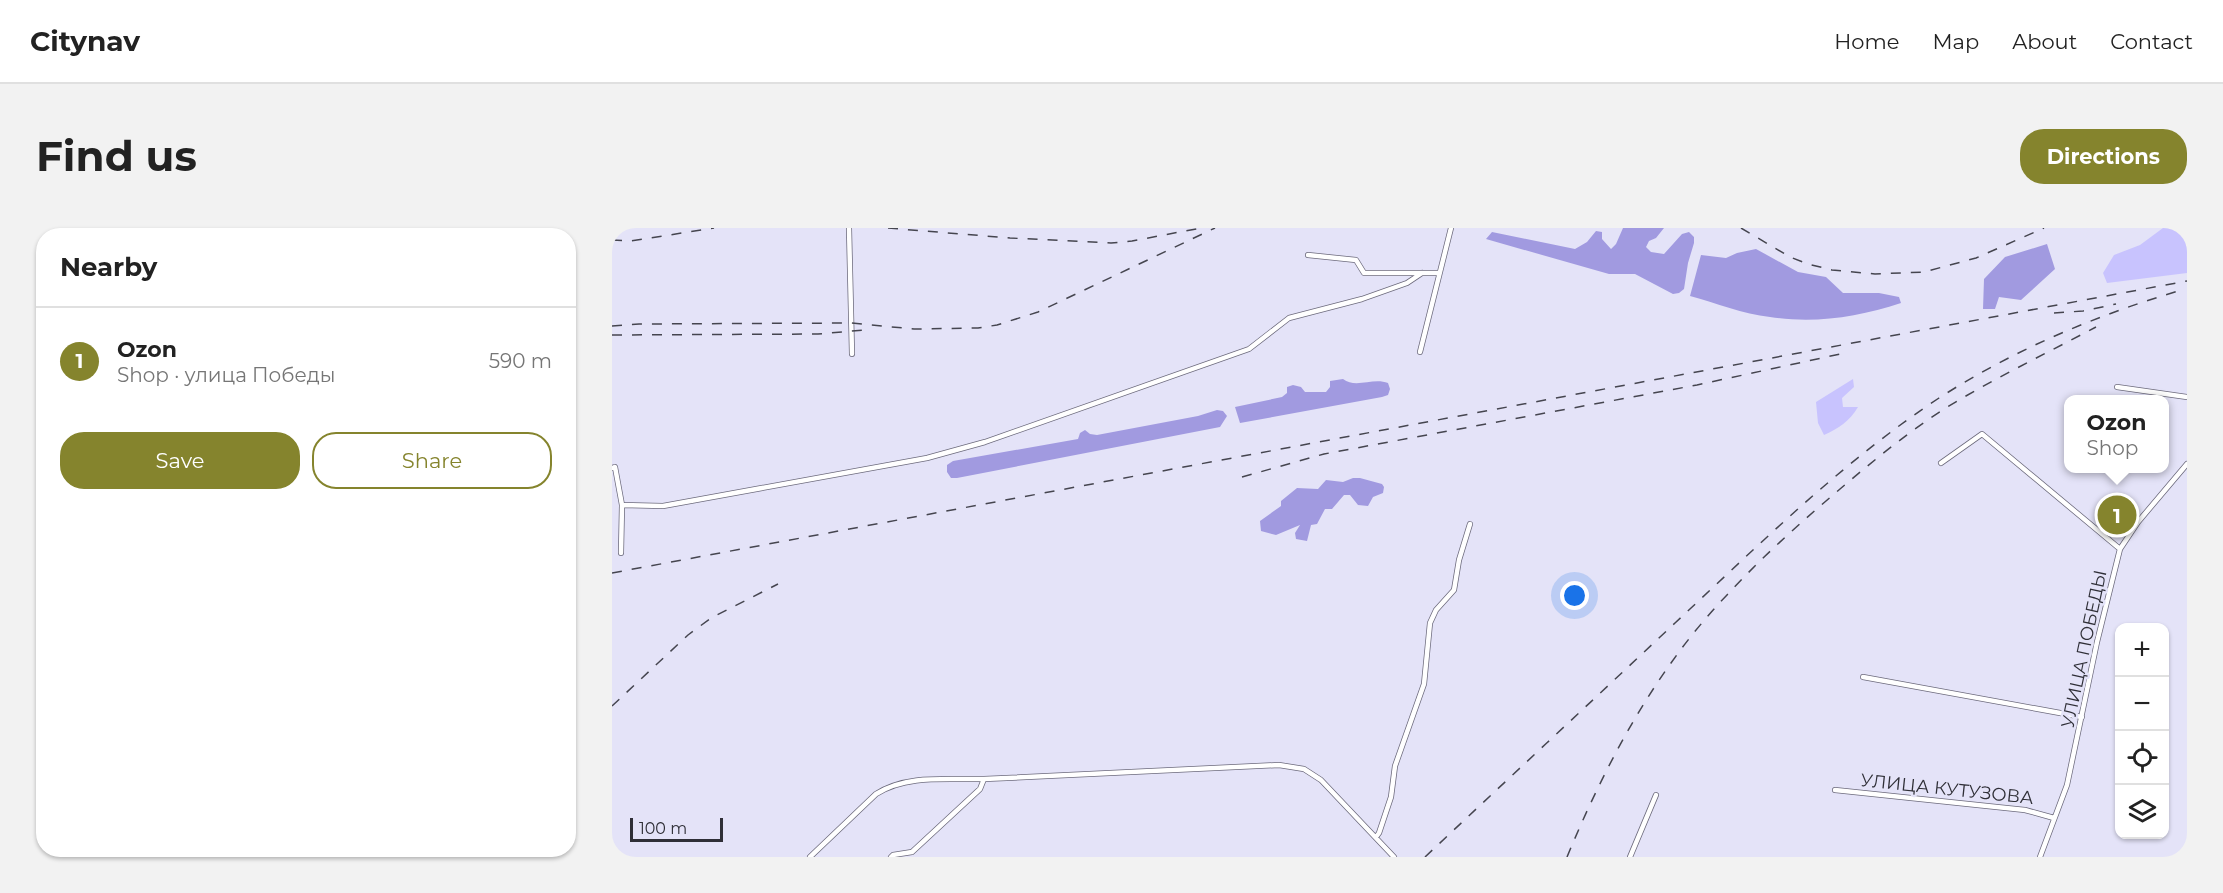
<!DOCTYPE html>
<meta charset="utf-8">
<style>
:root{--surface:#fff;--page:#f2f2f2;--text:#222;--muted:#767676;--line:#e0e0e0;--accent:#85842d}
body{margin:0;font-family:Montserrat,sans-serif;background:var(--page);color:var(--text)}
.controls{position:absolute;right:18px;bottom:18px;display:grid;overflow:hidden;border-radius:12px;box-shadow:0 2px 4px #0004}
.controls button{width:54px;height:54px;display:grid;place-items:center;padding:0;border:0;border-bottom:2px solid var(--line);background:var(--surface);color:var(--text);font:30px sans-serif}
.scale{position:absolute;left:18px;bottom:15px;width:93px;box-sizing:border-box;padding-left:6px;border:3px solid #2f2f37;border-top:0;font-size:16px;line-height:21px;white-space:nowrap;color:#2f2f37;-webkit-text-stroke:4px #e4e3f8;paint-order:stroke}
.you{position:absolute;left:963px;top:368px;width:21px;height:21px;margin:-15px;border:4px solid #fff;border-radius:50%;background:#1a73e8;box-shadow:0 0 0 9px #1a73e833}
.badge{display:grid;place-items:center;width:39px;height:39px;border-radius:50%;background:var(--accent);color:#fff;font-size:20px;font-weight:700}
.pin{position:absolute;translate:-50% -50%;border:3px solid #fff;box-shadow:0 2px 6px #0006}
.popup{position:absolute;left:1452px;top:167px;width:105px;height:78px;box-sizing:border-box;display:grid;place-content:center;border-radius:12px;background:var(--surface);filter:drop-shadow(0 2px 4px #0005);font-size:20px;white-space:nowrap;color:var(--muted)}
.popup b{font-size:22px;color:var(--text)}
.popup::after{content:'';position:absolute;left:50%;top:100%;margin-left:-12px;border:12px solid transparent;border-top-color:var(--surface)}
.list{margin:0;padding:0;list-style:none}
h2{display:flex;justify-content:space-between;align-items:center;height:78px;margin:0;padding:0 24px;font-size:26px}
h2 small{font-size:20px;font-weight:400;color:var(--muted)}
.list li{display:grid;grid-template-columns:39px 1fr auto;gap:18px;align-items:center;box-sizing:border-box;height:108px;padding:0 24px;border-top:2px solid var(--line)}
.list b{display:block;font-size:22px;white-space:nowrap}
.list p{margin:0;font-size:20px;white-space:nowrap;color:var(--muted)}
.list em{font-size:20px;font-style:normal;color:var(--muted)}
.actions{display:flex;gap:12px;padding:18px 24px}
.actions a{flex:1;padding:14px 0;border:2px solid var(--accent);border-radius:24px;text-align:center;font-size:21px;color:var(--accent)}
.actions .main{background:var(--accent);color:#fff}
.icon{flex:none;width:33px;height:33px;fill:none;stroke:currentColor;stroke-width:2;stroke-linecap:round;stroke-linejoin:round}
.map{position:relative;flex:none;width:1575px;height:629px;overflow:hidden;border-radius:24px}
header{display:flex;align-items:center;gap:36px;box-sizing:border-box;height:84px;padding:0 30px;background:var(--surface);border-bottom:2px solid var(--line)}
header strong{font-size:28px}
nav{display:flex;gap:33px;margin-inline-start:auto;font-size:21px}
.intro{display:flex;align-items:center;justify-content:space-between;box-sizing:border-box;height:144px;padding:0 36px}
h1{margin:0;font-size:42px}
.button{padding:15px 27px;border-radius:24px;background:var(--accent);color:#fff;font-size:21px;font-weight:700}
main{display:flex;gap:36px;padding:0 36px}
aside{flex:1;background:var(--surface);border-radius:24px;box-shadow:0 2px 4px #0004}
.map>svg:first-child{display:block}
.forest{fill:#a19ae0}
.water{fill:#c8c3fe}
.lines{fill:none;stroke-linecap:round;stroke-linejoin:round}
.minor-casing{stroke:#6c6a7c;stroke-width:6}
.minor{stroke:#fff;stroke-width:4.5}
.rail{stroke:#45454f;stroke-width:1.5;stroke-dasharray:10 10;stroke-linecap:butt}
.labels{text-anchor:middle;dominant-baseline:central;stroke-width:5;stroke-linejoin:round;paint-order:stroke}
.street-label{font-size:18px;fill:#2f2f37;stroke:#e4e3f8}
</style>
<header>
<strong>Citynav</strong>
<nav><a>Home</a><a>Map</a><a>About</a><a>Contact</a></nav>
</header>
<div class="intro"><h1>Find us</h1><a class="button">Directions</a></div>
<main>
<aside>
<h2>Nearby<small></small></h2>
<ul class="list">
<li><span class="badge">1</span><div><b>Ozon</b><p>Shop · улица Победы</p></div><em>590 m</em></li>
</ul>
<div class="actions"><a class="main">Save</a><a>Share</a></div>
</aside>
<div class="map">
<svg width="1575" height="629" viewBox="0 0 1575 629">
<rect width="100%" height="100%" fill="#e4e3f8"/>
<path class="forest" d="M1011 0H1052L1044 10 1037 13 1034 19 1039 24 1052 26 1070 6 1077 4 1082 9V15L1076 35 1072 61 1067 65 1061 66 1023 46H997L874 11 880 4 963 21 975 14 984 3 990 4V11L999 21 1004 16Z
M1435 16 1443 41 1409 72 1387 69 1383 81H1371L1372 51 1393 29Z
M1144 21 1186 44 1214 49 1231 65H1267L1287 69 1289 75C1246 89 1203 96 1158 89 1131 86 1104 75 1078 68L1089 27 1114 30 1125 25Z
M731 151C744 161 761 149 776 155L778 161 776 167 770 169 628 195 623 179 670 169 675 165V159L681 157 689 159 693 164H714L718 159V153Z
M605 182 611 183 615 188 608 199 345 250H339L335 244V237L341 233 466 211 468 205 473 202 478 206 485 207 586 188Z
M741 250H748L770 256 772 259 771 265 761 269 756 278 746 277 738 267H732L720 281H713L705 296 699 297 695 313 684 311 683 305 688 297 664 307 649 303 648 293 669 278V273L685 260 706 261 714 252 731 254Z"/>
<path class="water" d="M1551 0H1575V45L1495 55 1491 45 1502 27 1528 17Z
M1241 151 1242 159 1230 170 1231 179H1246C1237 194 1227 200 1212 207L1206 195 1204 174Z"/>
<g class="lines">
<defs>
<path id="minor" d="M237 0 240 126
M696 27 744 32 752 45H827
M808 124 839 0
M1505 159 1575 169
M1329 235 1370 206 1508 321
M0 240 3 239 10 277 9 325
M10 277 51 278 315 230 373 214 637 121 677 90 750 71 795 55 810 45
M1251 449 1470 489
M1223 562 1413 582 1442 590
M764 609 767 605 779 569 783 538 812 456 818 395 824 382 842 362 847 332 858 296
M198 629 264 566C295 546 336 552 372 551
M279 629 281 627 300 624 368 561 372 551 667 537 692 541 709 552 782 629
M1018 629 1044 567
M1428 629 1455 557 1485 414 1508 321 1526 294 1575 236"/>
</defs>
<use href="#minor" class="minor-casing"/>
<use href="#minor" class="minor"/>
<path class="rail" d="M276 0 398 10 499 15 520 13 589 0
M1129 0 1178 29 1196 36 1220 42 1263 46 1312 44 1364 30 1432 0
M0 12 19 13 102 0
M1442 85 1471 83 1504 76
M0 98 27 96 239 95 302 101 366 100 385 97 426 84 603 0
M0 107 206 106 252 102
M630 249 712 226 1085 157 1228 126
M0 345 1575 53
M0 478 76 407 99 390 166 356
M813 629C896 551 980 473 1063 395 1147 317 1230 234 1327 170 1403 121 1487 86 1573 61
M955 629C994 535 1044 441 1115 367 1150 329 1188 295 1228 261 1261 233 1295 205 1332 181 1381 151 1433 126 1484 99"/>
</g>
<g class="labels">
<g class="street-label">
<text transform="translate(1472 421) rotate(-78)">УЛИЦА ПОБЕДЫ</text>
<text transform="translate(1335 561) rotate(6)">УЛИЦА КУТУЗОВА</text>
</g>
</g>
</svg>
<div class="controls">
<button>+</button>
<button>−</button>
<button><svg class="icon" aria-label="locate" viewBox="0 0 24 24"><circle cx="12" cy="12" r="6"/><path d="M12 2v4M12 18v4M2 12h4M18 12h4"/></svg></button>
<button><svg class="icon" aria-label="layers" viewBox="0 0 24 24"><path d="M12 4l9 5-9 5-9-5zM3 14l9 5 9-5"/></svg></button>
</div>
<div class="scale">100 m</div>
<div class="you"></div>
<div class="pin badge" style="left:1505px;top:287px">1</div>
<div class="popup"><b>Ozon</b>Shop</div>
</div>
</main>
